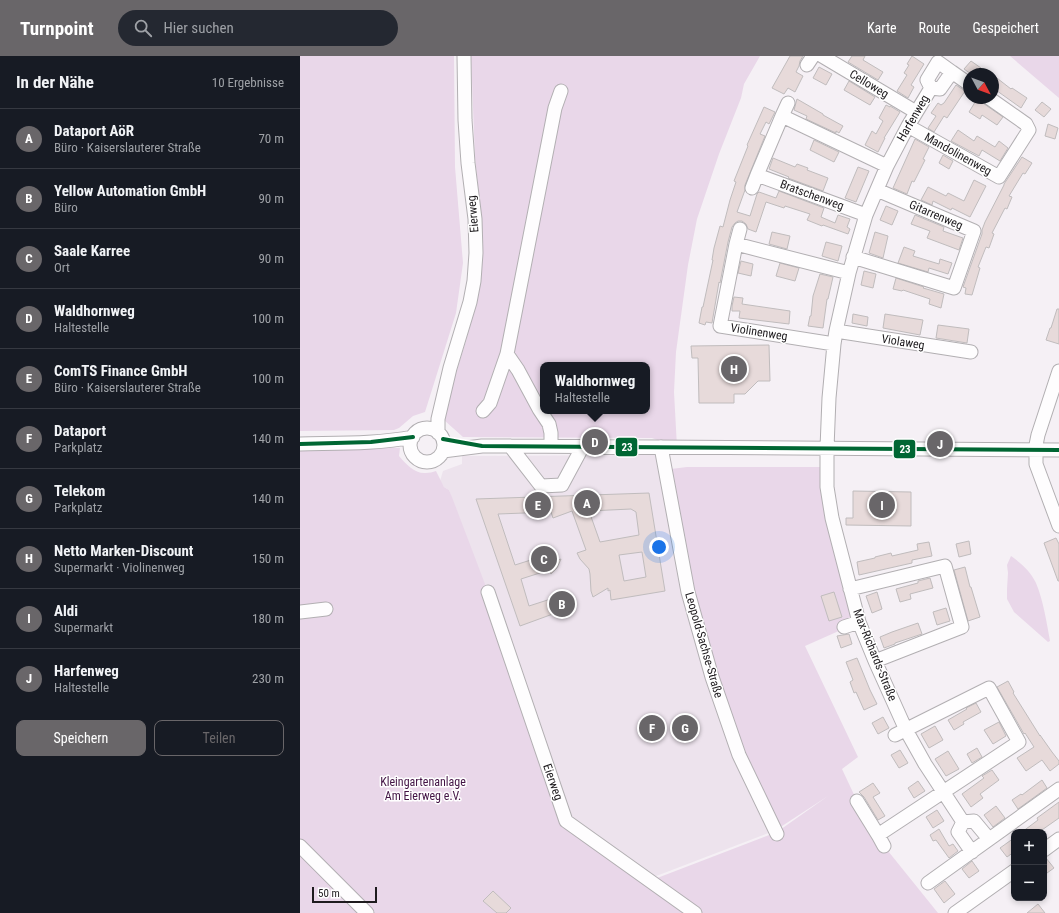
<!DOCTYPE html>
<html lang="de">
<meta charset="utf-8">
<style>
:root{--surface:#171b24;--page:#242831;--text:#f1f3f6;--muted:#9ea1a6;--line:#363941;--accent:#696669}
body{margin:0;font-family:"Roboto Condensed",sans-serif;background:var(--page);color:var(--text)}
.controls{position:absolute;right:12px;bottom:12px;display:grid;overflow:hidden;border-radius:8px;box-shadow:0 2px 6px #0003}
.controls button{width:36px;height:36px;display:grid;place-items:center;padding:0;border:0;border-bottom:1px solid var(--line);background:var(--surface);color:var(--text);font:20px sans-serif}
.compass{position:absolute;left:663px;top:12px;width:36px;height:36px;border-radius:50%;background:var(--surface);box-shadow:0 2px 6px #0003;rotate:131deg}
.scale{position:absolute;left:12px;bottom:10px;width:65px;box-sizing:border-box;padding-left:4px;border:2px solid #1e1b1e;border-top:0;font-size:11px;line-height:14px;white-space:nowrap;color:#1e1b1e;-webkit-text-stroke:3px #fff;paint-order:stroke}
.you{position:absolute;left:359px;top:491px;width:14px;height:14px;margin:-10px;border:3px solid #fff;border-radius:50%;background:#1a73e8;box-shadow:0 0 0 6px #1a73e833}
.badge{display:grid;place-items:center;width:26px;height:26px;border-radius:50%;background:var(--accent);color:#fff;font-size:13px;font-weight:700}
.pin{position:absolute;translate:-50% -50%;border:2px solid #fff;box-shadow:0 1px 4px #0006}
.popup{position:absolute;left:240px;top:306px;width:110px;height:52px;box-sizing:border-box;display:grid;place-content:center;border-radius:8px;background:var(--surface);filter:drop-shadow(0 1px 3px #0005);font-size:13px;white-space:nowrap;color:var(--muted)}
.popup b{font-size:15px;color:var(--text)}
.popup::after{content:'';position:absolute;left:50%;top:100%;margin-left:-8px;border:8px solid transparent;border-top-color:var(--surface)}
.list{margin:0;padding:0;list-style:none}
h2{display:flex;justify-content:space-between;align-items:center;height:52px;margin:0;padding:0 16px;font-size:17px}
h2 small{font-size:13px;font-weight:400;color:var(--muted)}
.list li{display:grid;grid-template-columns:26px 1fr auto;gap:12px;align-items:center;box-sizing:border-box;height:60px;padding:0 16px;border-top:1px solid var(--line)}
.list b{display:block;font-size:15px;white-space:nowrap}
.list p{margin:0;font-size:13px;white-space:nowrap;color:var(--muted)}
.list em{font-size:13px;font-style:normal;color:var(--muted)}
.actions{display:flex;gap:8px;padding:12px 16px}
.actions a{flex:1;padding:9px 0;border:1px solid var(--accent);border-radius:8px;text-align:center;font-size:14px;color:var(--accent)}
.actions .main{background:var(--accent);color:#fff}
.icon{flex:none;width:22px;height:22px;fill:none;stroke:currentColor;stroke-width:2;stroke-linecap:round;stroke-linejoin:round}
.map{position:relative;flex:none;width:759px;height:857px;overflow:hidden}
header{display:flex;align-items:center;gap:24px;box-sizing:border-box;height:56px;padding:0 20px;background:var(--accent);color:#fff}
header strong{font-size:19px}
nav{display:flex;gap:22px;margin-inline-start:auto;font-size:14px}
.search{width:280px;height:36px;background:var(--page);display:flex;align-items:center;gap:10px;box-sizing:border-box;padding:0 14px;border-radius:22px;color:var(--muted);font-size:15px}
main{display:flex}
aside{flex:1;background:var(--surface)}
.map>svg:first-child{display:block}
.built{fill:#ede3ed}
.green{fill:#e9d7e9;fill-rule:evenodd}
.building{fill:#e7dada;stroke:#c0bcbd;fill-rule:evenodd}
.lines{fill:none;stroke-linecap:round;stroke-linejoin:round}
.minor-casing{stroke:#b2afb2;stroke-width:15}
.minor{stroke:#fefdfe;stroke-width:13}
.bus-1-casing{stroke:#fff;stroke-width:7}
.bus-1{stroke:#063;stroke-width:4}
.labels{text-anchor:middle;dominant-baseline:central;stroke-width:3;stroke-linejoin:round;paint-order:stroke}
.street-label{font-size:12px;fill:#1e1b1e;stroke:#fff}
.park-label{font-size:12px;fill:#421344;stroke:#fff}
.line-badge{stroke:#fff;stroke-width:1.5}
.badge-label{font-size:11px;text-anchor:middle;font-weight:bold;fill:#fff}
</style>
<header>
<strong>Turnpoint</strong>
<div class="search"><svg class="icon" aria-label="search" viewBox="0 0 24 24"><circle cx="10" cy="10" r="6"/><path d="M15 15l6 6"/></svg>Hier suchen</div>
<nav><a>Karte</a><a>Route</a><a>Gespeichert</a></nav>
</header>
<main>
<aside>
<h2>In der Nähe<small>10 Ergebnisse</small></h2>
<ul class="list">
<li><span class="badge">A</span><div><b>Dataport AöR</b><p>Büro · Kaiserslauterer Straße</p></div><em>70 m</em></li>
<li><span class="badge">B</span><div><b>Yellow Automation GmbH</b><p>Büro</p></div><em>90 m</em></li>
<li><span class="badge">C</span><div><b>Saale Karree</b><p>Ort</p></div><em>90 m</em></li>
<li><span class="badge">D</span><div><b>Waldhornweg</b><p>Haltestelle</p></div><em>100 m</em></li>
<li><span class="badge">E</span><div><b>ComTS Finance GmbH</b><p>Büro · Kaiserslauterer Straße</p></div><em>100 m</em></li>
<li><span class="badge">F</span><div><b>Dataport</b><p>Parkplatz</p></div><em>140 m</em></li>
<li><span class="badge">G</span><div><b>Telekom</b><p>Parkplatz</p></div><em>140 m</em></li>
<li><span class="badge">H</span><div><b>Netto Marken-Discount</b><p>Supermarkt · Violinenweg</p></div><em>150 m</em></li>
<li><span class="badge">I</span><div><b>Aldi</b><p>Supermarkt</p></div><em>180 m</em></li>
<li><span class="badge">J</span><div><b>Harfenweg</b><p>Haltestelle</p></div><em>230 m</em></li>
</ul>
<div class="actions"><a class="main">Speichern</a><a>Teilen</a></div>
</aside>
<div class="map">
<svg width="759" height="857" viewBox="0 0 759 857">
<rect width="100%" height="100%" fill="#f5f0f5"/>
<path class="built" d="M357 399 471 776 351 822 273 767 149 434 144 431 140 425 143 415 162 408V400Z"/>
<path class="green" d="M0 0H154L155 111 163 207 156 257 125 356 113 360 99 372 94 374 0 375Z
M171 0H460L444 28 441 42 419 98 397 163 388 209 376 296 374 336 377 391 352 382 163 381 144 364 147 346 166 285 180 227 182 199 181 156 175 102ZM243 309H347V355H243Z
M710 0H759V42Z
M0 388H40L100 392 99 400C106 408 115 418 126 417 129 417 133 416 136 415L144 431 149 434 152 441 188 536 263 768 389 857H69L0 784Z
M387 411H520L527 431 559 566 505 590 558 701 542 713 557 745 584 790 638 857H399L352 824 477 776 528 740 479 772 439 699 388 536 371 413Z
M711 500C721 507 731 516 736 527 743 543 747 568 750 585L748 586 714 556 707 543V533L708 517 707 509Z
M0 795 61 857H0Z"/>
<path class="building" d="M490 0H503L500 5 499 10 496 16 503 20 495 36 488 32 484 38 472 32Z
M552 0H565L563 4 583 16 578 24 548 6Z
M612 0 624 8 611 29 614 31 608 42 597 35 607 19 604 17 609 9 607 8Z
M671 5 681 12 677 18H671L664 13Z
M519 11 532 18 526 29 513 22Z
M693 19 711 33 712 32 727 42 721 52 693 32Z
M549 25 575 41 570 49 544 34Z
M656 29 665 35 647 62 644 60 634 76 628 72 636 60 631 57 638 47 641 49 644 47Z
M497 43 523 58V59L543 70 539 77 536 75V77L506 63 507 60 494 54Z
M677 43 703 61 697 69 682 59 680 63 669 56Z
M742 46 751 53 744 61 735 54Z
M586 49 590 51V50L600 56 584 82H585L578 96 565 89 572 75 576 78 583 65 579 62Z
M464 51 475 56 469 68 466 66 460 78 465 80 445 129V134L437 156 450 160 457 138 459 136 476 142 479 135 524 152 521 161 535 167 538 159 550 163 547 171 550 173 548 178 523 169 522 170 507 164 510 158 485 150 484 152 466 146 456 176 448 173 446 168 442 165H438L435 167 432 171 428 186 420 227 419 226 412 267 406 266 405 269 399 267 402 251H403L413 204H412L414 192 420 170 423 171 430 144 436 126 434 125 448 90 447 89Z
M748 68 758 72 755 83 745 80Z
M658 74 674 85 677 80 695 91 699 85 708 92 700 105 682 94 679 100 651 85Z
M615 83 629 91 623 103 625 104 614 126 612 125 607 138 593 132Z
M514 84 539 96 534 106 510 94Z
M643 99 653 105 649 113 639 107Z
M722 101 732 107 725 118 723 117 709 140 712 141 707 153 705 152 692 177 694 178 689 192 686 191 678 211 680 212 672 239 665 238 666 232 663 231 682 178V174L685 166 704 129V128Z
M473 102 495 111 497 108 508 112 507 114 528 122 523 135 488 122 489 121 469 113Z
M558 111 569 115 556 146 545 142Z
M674 124 686 130 670 161 652 152 651 154 633 145 632 149 621 144 628 131 646 140 648 137 664 145Z
M586 150 598 155 592 169 580 164Z
M615 159 644 171 643 175 663 182 659 194 627 182 630 175 611 168Z
M472 176 490 180 487 193 469 188Z
M575 176 588 180 583 202 569 197Z
M526 186 542 190 538 205 522 200Z
M604 191 615 195 613 200 639 208 640 203 652 207 648 218 629 212 628 216 598 207Z
M441 205 453 208 451 220 438 217Z
M480 207 499 212 495 225 476 220Z
M564 215 576 218 573 232 561 229Z
M520 218 533 221 528 243H527L523 272 508 270 510 260H511L513 240Z
M596 222 624 231 623 232 644 238 641 252 629 248 630 243 603 234 602 235 593 233Z
M434 241 443 242 442 248 490 255 489 268 439 262 440 255H432V250Z
M757 253H759V288L746 284 750 272H751Z
M553 258 568 261 567 270 552 267Z
M585 258 623 264 620 279 583 272Z
M638 269 669 273 667 287 636 282Z
M469 289 470 325H458L445 338H434V347H399L398 302H392L391 290Z
M553 435 611 436V470L546 469V462H553Z
M349 437 365 535 311 544 310 534 308 535V532L293 541 291 535 290 518 289 513 280 503 277 497 286 494 272 455 253 462 251 456 198 458 215 509 253 497 255 505 261 503 257 512 251 518 249 514 221 523 229 550 260 540 258 537H266L274 542 269 543 272 551 220 570 176 443ZM331 453 336 456 339 479 300 486 289 455ZM342 496 346 521 324 525 319 499Z
M756 482 759 488V525H758L744 487Z
M669 485 671 498 659 501 656 488Z
M629 486 632 500 612 504V507L559 519 557 506 575 502V501L591 497 592 500 618 494 617 488Z
M665 511 670 531H671L680 561 668 565 654 514Z
M630 522 633 532 610 538 611 543 600 546 596 533 618 527V525Z
M534 536 542 561 529 565 521 540Z
M577 536 582 553 572 557 566 540Z
M646 552 650 565 637 569 633 556Z
M618 567 622 578 595 587V588L584 592 580 581 592 576Z
M549 578 552 588 541 592 537 580Z
M557 602 570 634 577 648 564 654 556 636 554 637 550 626 553 624 546 606Z
M708 625 714 636 713 637 740 680V679L752 696 759 705V708L750 715 742 704 726 715 717 702 734 691 725 677 724 678 697 631Z
M676 647 681 656 663 666 664 668 654 674 648 664 667 653 666 652Z
M583 661 589 672 578 678 572 667Z
M699 666 706 680 693 688 684 674Z
M635 670 643 684 629 692 621 678Z
M677 692 682 701 672 707 667 698Z
M600 694 608 707 599 712 591 699Z
M648 695 659 713 646 720 635 703Z
M692 714 699 724 680 738 683 742 671 751 662 738 684 722 682 720Z
M742 724 747 732 718 753 712 744 721 738 722 739Z
M618 725 625 735 614 742 608 732Z
M573 727 580 737 573 741 585 760 578 764 564 741 559 736Z
M759 746V762L739 776H722L738 764 737 762Z
M696 750 705 762 693 771 684 759Z
M637 754 644 765 633 772 626 761Z
M639 773 649 790 653 788 658 795 649 802 636 784 633 785 630 779Z
M714 782V796L707 801 700 792Z
M744 802H746L754 812 747 817 744 813Z
M672 805 679 815 669 822 662 813Z
M645 825 655 838 644 847 634 833Z
M193 835 211 852 206 857H197L183 845Z
M738 848 745 857H727Z"/>
<g class="lines">
<defs>
<path id="minor" d="M522 0 616 56
M507 9 513 0
M652 16 669 28
M631 32 627 24 638 6 652 16 640 33 631 32 608 70 587 110 566 159 549 217 536 275 534 288 529 342 527 392V431L532 462 559 566 575 605 606 674 625 708 663 766 658 776 672 796
M482 60 488 47
M608 70 699 121 729 74 726 68 689 42
M452 132 457 119
M566 159 457 119 482 60 587 110
M436 188 440 173
M553 201 654 232 674 175 577 134
M536 275 671 296
M534 288 420 270 436 188 549 217
M207 298 218 314 239 353 249 368 251 377V390
M759 315 738 379 736 389V408L759 470
M183 355 190 347 207 298 255 52 261 35
M110 389a17 17 0 1 1 34 0a17 17 0 1 1-34 0Z
M138 377V363L150 312 170 246 174 225 176 197 175 163 168 107 165 64 164 0
M0 388C36 387 77 388 113 381
M210 390 241 430 262 429 283 390
M361 391 388 536 412 621 439 699 477 778
M143 395 182 390H210L759 394
M550 533 645 510 662 571 575 605
M188 536 266 765 395 857
M0 556 26 553
M544 571 559 566
M557 745 578 779
M663 766 674 765 689 783
M0 790 67 857
M584 790 578 779 719 686 689 632 595 679
M744 794 759 783
M628 827 759 733
M655 857 714 815"/>
</defs>
<use href="#minor" class="minor-casing"/>
<use href="#minor" class="minor"/>
<defs>
<path id="bus-1" d="M143 383 182 390 759 394
M0 388 71 386 113 381"/>
</defs>
<use href="#bus-1" class="bus-1-casing"/>
<use href="#bus-1" class="bus-1"/>
</g>
<g class="labels">
<g class="street-label">
<text transform="translate(569 28) rotate(31)">Celloweg</text>
<text transform="translate(613 62) rotate(-60)">Harfenweg</text>
<text transform="translate(658 98) rotate(29)">Mandolinenweg</text>
<text transform="translate(512 139) rotate(20)">Bratschenweg</text>
<text transform="translate(173 158) rotate(-95)">Eierweg</text>
<text transform="translate(636 159) rotate(23)">Gitarrenweg</text>
<text transform="translate(459 276) rotate(9)">Violinenweg</text>
<text transform="translate(603 286) rotate(9)">Violaweg</text>
<text transform="translate(404 589) rotate(74)">Leopold-Sachse-Straße</text>
<text transform="translate(575 599) rotate(68)">Max-Richards-Straße</text>
<text transform="translate(253 726) rotate(71)">Eierweg</text>
</g>
<g class="park-label">
<text x="123" y="726">Kleingartenanlage<tspan x="123" dy="14">Am Eierweg e.V.</tspan></text>
</g>
</g>
<g class="line-badge">
<rect x="315" y="381" width="23" height="20" rx="4" fill="#063"/>
<rect x="593" y="383" width="23" height="20" rx="4" fill="#063"/>
</g>
<g class="badge-label">
<text x="327" y="395">23</text>
<text x="605" y="397">23</text>
</g>
</svg>
<div class="controls">
<button>+</button>
<button>−</button>
</div>
<svg class="compass" viewBox="-18 -18 36 36"><path d="M0-13l5 13h-10z" fill="#e53935"/><path d="M0 13l5-13h-10z" fill="#9ea1a6"/></svg>
<div class="scale">50 m</div>
<div class="you"></div>
<div class="pin badge" style="left:287px;top:447px">A</div>
<div class="pin badge" style="left:262px;top:548px">B</div>
<div class="pin badge" style="left:244px;top:503px">C</div>
<div class="pin badge" style="left:295px;top:386px">D</div>
<div class="popup"><b>Waldhornweg</b>Haltestelle</div>
<div class="pin badge" style="left:238px;top:449px">E</div>
<div class="pin badge" style="left:352px;top:672px">F</div>
<div class="pin badge" style="left:385px;top:672px">G</div>
<div class="pin badge" style="left:434px;top:313px">H</div>
<div class="pin badge" style="left:582px;top:449px">I</div>
<div class="pin badge" style="left:640px;top:388px">J</div>
</div>
</main>
